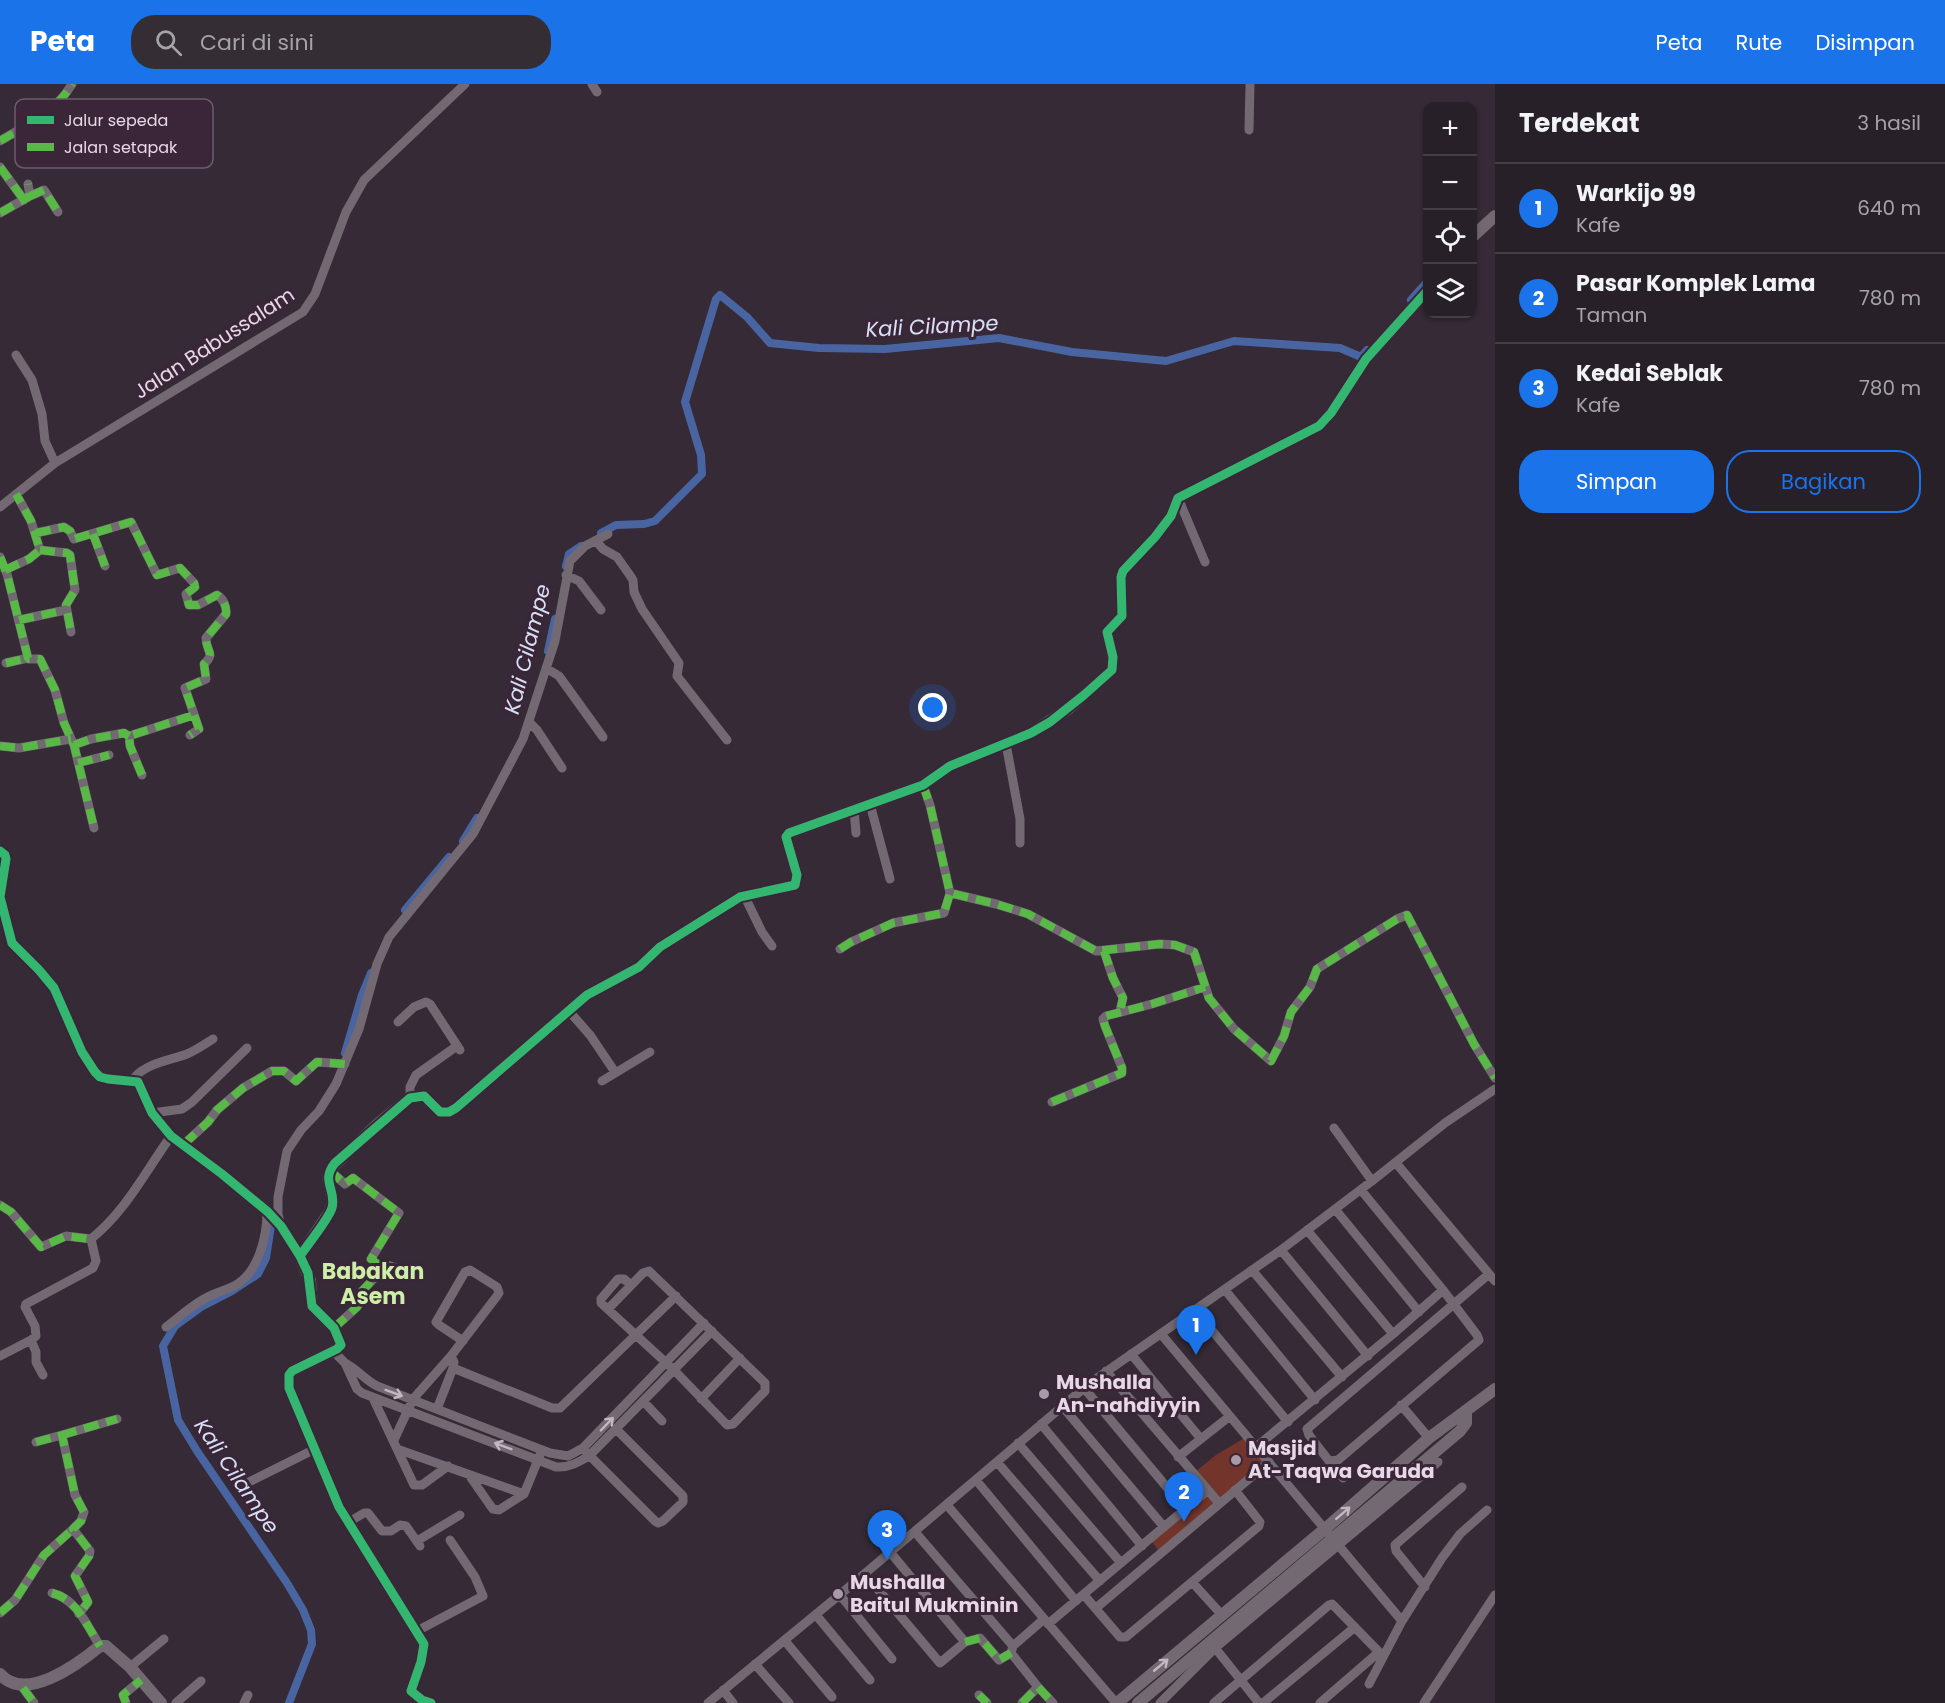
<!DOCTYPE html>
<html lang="id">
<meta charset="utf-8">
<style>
:root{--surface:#282028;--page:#342d34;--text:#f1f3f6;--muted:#a5a3a8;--line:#443e45;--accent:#1a73e8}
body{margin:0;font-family:Poppins,sans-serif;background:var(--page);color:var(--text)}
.controls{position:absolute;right:18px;top:18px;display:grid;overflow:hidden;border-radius:12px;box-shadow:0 2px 4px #0004}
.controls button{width:54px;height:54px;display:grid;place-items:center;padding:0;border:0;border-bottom:2px solid var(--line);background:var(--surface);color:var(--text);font:30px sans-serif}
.you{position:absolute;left:933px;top:624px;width:21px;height:21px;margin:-15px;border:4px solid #fff;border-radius:50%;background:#1a73e8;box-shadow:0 0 0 9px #1a73e833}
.badge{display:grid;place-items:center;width:39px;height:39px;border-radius:50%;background:var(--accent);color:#fff;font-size:20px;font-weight:700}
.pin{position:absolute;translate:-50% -50px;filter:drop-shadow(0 2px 3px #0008)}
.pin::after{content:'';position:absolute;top:32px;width:21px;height:18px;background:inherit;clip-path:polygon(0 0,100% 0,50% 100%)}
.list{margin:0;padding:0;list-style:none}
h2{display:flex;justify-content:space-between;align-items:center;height:78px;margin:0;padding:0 24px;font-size:26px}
h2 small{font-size:20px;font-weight:400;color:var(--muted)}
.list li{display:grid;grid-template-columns:39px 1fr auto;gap:18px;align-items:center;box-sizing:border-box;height:90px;padding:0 24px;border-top:2px solid var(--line)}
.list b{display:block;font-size:22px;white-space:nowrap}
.list p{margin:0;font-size:20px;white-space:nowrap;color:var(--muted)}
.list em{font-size:20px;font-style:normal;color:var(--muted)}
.actions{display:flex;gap:12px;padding:18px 24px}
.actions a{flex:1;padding:14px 0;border:2px solid var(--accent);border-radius:24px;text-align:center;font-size:21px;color:var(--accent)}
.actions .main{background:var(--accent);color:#fff}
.icon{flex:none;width:33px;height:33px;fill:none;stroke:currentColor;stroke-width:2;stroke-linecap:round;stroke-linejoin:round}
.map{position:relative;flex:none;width:1495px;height:1619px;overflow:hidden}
header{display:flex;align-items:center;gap:36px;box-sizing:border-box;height:84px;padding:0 30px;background:var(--accent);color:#fff}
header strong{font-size:28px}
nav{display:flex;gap:33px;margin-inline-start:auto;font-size:21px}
.search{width:420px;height:54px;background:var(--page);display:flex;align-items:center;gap:15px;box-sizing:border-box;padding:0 21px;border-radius:24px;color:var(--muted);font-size:22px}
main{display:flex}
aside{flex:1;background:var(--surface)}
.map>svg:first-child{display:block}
.green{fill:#73352b}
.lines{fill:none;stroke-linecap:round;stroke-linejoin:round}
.canal{stroke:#4865a2;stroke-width:8}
.street{stroke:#726972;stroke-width:9}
.secondary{stroke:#726972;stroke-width:12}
.quiet{stroke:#58b947;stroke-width:8;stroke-dasharray:15 8;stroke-linecap:butt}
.cycleway-casing{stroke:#3a2539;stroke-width:13}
.cycleway{stroke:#33b770;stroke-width:9}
.oneway{stroke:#c3b7c2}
.poi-dot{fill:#a89ba7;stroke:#3a2539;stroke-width:2}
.labels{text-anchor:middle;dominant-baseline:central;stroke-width:6;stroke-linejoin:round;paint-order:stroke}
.street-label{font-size:20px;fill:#e6d8e5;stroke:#3a2539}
.poi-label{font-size:20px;font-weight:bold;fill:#e6d8e5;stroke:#3a2539;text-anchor:start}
.water-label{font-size:21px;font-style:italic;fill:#d7e1f4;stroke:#3a2539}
.quarter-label{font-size:22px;font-weight:bold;fill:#cceea7;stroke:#3a2539}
.key{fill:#3a2539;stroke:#6e5b6d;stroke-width:1.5}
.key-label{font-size:16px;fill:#e6d8e5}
</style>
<header>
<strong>Peta</strong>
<div class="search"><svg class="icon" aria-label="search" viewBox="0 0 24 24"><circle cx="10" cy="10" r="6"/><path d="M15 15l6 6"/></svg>Cari di sini</div>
<nav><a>Peta</a><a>Rute</a><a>Disimpan</a></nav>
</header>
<main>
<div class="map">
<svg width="1495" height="1619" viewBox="0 0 1495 1619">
<rect width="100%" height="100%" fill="#352a35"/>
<path class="green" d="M1246 1353 1266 1377 1219 1417 1195 1388 1216 1371Z
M1208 1407 1218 1420 1160 1469 1151 1456Z"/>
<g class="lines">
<path class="canal" d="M1411 216 1428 197
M601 449 616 441 644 440 655 437 702 390 701 371 685 318 716 215 720 211 747 233 770 259 819 264 885 265 999 254 1072 268 1166 277 1234 257 1340 264 1361 273 1367 266
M566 482 569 470 581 462
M548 567 555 535
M463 757 477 734
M405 826 449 773
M345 969 362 911 371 889
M273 1129 266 1174 258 1190 232 1207 201 1223 175 1242 163 1262 178 1336 197 1367 287 1499 303 1526 311 1546 312 1560 289 1619"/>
<path class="street" d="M592 0 597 8
M60 18 95 62
M1249 46 1250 0
M0 57C28 40 55 29 72 0
M0 83 24 116
M30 112 44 106 58 128
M0 129 30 112 28 100
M16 271 32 296 42 330 45 357 55 379
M1178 414 1205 478
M0 423 55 379 303 228 315 210 346 128 364 96 465 0
M36 449 64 443 70 447 74 455 131 438 157 491 180 484 194 499 195 503 186 510 189 521H198L217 511C223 514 227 523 226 530L206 554C206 568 216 569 204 580L206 595 185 604 199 645 190 651
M93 450 105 482
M596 457 603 465 617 473 629 490 633 496 634 508 642 525 679 579 677 592 727 656
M40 466 67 469 70 471 75 506 66 521 71 548
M0 473 7 490 28 574 29 575H40L55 606 64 639 74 661 94 744
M5 486 29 475 40 466 31 437 16 410
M566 491 579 497 601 526
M19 536 61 527
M6 579 28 574
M546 584 559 592 603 653
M529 638 537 646 562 684
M1006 660 1020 735V759
M74 661 91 655 124 649 129 652
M0 662 19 664 71 655
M78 679 109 671
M142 691 130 662 129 652 194 631
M923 701 930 721 950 809 996 820 1028 830 1096 867 1160 860 1175 861 1194 868 1209 914 1234 945 1271 977 1284 952 1291 928 1310 903 1317 885 1397 835 1407 831 1474 960 1495 994
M870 720 890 795
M854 726 856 749
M0 767 5 771 6 775 0 813 12 859 39 886 54 904 82 968 95 988 100 993 108 995 138 998 152 1029 171 1052 222 1090 268 1128 281 1142 300 1172
M744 811 762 848 772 862
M840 865 851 858 893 839 944 829 950 809
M1104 867 1113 894 1123 914 1120 927
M568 926 590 951 615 988
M398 938 414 923 426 918 430 920 460 966
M602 997 650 968
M138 998 134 994C146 979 171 976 187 970 197 966 205 960 213 955
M410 1014V1003L416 991 457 962
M1052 1018 1122 989V984L1105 942 1103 935 1106 932 1152 920 1205 903
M152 1029 182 1025 192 1018 247 964
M1334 1044 1372 1097
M184 1060 208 1038 217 1026 243 1004 272 987H284L296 997 317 978 345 980
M1396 1079 1495 1197
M329 1086 345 1100 353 1094 399 1129 371 1175 382 1184
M1361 1106 1443 1206 1477 1251 1479 1256 1338 1376 1329 1377 1309 1351 1307 1345 1489 1190
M0 1121 11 1128 41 1163 66 1152 91 1155C126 1127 145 1088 171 1052
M1335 1125 1419 1228
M281 1142 278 1130V1113L287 1067 301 1046 319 1027 336 1000 359 945 377 880 389 853 473 750 523 655 555 557 570 477 585 462 608 450
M1307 1146 1393 1250
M1281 1166 1368 1272
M1252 1186 1342 1293
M1225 1206 1315 1316
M608 1225 643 1189 649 1187 765 1299V1307L737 1336 733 1340 727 1341 674 1286 601 1219V1215L618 1195H624L631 1201
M1195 1226 1288 1338
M166 1243C178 1234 190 1223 204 1215 213 1209 224 1207 234 1202 259 1189 267 1152 267 1127
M334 1244 357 1223 360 1218 362 1207 387 1181 394 1183
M1161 1250 1402 1537
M31 1256 36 1268V1278L43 1291
M333 1267 345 1279 357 1305 362 1309 556 1383C569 1384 579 1378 589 1372L712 1247
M1131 1270 1201 1355
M0 1272 31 1256 36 1252 35 1242 25 1223 26 1220 93 1184 96 1177 91 1155
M451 1272 454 1278 453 1284 552 1324H560L676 1212
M345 1279C357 1285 365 1296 377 1302L550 1369 568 1372 583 1364 704 1239
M1106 1287 1219 1419
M1084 1304 1185 1425
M373 1314 414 1401H422L448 1382
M701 1315 740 1274
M643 1317 662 1337
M1401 1321 1429 1354
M1062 1322 1164 1443
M437 1325 453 1284
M1041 1340 1142 1462
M62 1351 117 1335
M394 1356 413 1315 451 1272 497 1212 499 1209 497 1203 470 1186 465 1188 436 1238 439 1241 463 1257
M36 1358 62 1351 75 1411 84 1428 81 1437 73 1445 90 1467 89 1472 75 1492 88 1518 79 1530
M1018 1359 1121 1479
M1256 1363 1393 1250 1443 1206
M397 1365 524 1410
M586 1368 655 1437 658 1439 663 1437 683 1418V1412L616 1345
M1178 1373 1230 1332
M1331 1377 1343 1394
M997 1378 1100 1497
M469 1391 490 1421 493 1425 499 1426 524 1410 540 1371
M976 1396 1076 1517
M249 1398 315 1365
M947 1421 1116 1619
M349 1438 364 1429H368L382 1447H391L400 1441 406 1442 420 1462
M915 1448 1013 1562
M417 1457 460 1431
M865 1490 940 1579 965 1558 890 1468
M1192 1498 1221 1530
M1425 1503 1396 1467 1395 1461 1462 1403
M52 1509C77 1515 87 1542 100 1562
M840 1511 892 1575
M1084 1511 1120 1553H1126L1259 1442 1260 1438 1235 1406
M1096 1524 1269 1378
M0 1529 15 1516 44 1471 73 1445
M816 1531 870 1596
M1048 1540 1208 1406
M417 1547 483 1512 475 1493 450 1456
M785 1557 832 1613
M965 1558 980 1554 999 1576 1011 1569
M1212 1560 1259 1619
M755 1580 789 1619
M130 1583 164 1555
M1369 1600 1402 1537 1442 1474 1460 1450 1487 1426
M1038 1603 1011 1569 1013 1562 1044 1535
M23 1604 34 1619
M723 1606 733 1619
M979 1611 987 1619
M126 1619 123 1611 141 1596
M176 1619 201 1597
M244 1619 248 1611
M708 1619 843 1508 1090 1299 1281 1166 1372 1097 1445 1039 1495 1005
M1022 1619 1038 1603 1053 1619
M1160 1619 1215 1564 1438 1378
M1214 1619 1329 1521 1332 1520 1335 1523 1379 1568
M1263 1619 1355 1543
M1320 1619 1379 1568 1383 1570
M1424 1619 1495 1511"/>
<path class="secondary" d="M1472 153 1495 132
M0 1590C25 1619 77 1581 100 1562H106L130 1583 161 1619
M431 1619 422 1616 411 1607 421 1578 424 1560 339 1423 289 1304V1291L292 1287 337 1265 341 1261 334 1244 312 1222 310 1196 300 1172 331 1126 333 1117 328 1094 332 1083 378 1040 410 1014 424 1012 440 1028H449L456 1024 587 911 639 883 660 863 740 813 795 801 797 791 786 753 789 749 923 701 950 682 1031 649 1068 625 1112 586 1113 573 1107 548 1122 532 1121 493 1123 487 1155 453 1171 432 1178 414 1319 342 1331 329 1366 275 1428 206
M1117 1619 1326 1444 1429 1354 1495 1305
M1138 1619 1460 1347 1466 1339V1328"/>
<path class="quiet" d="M60 18 95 62
M0 57C28 40 55 29 72 0
M0 83 24 116
M30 112 44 106 58 128
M0 129 30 112 28 100
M36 449 64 443 70 447 74 455 131 438 157 491 180 484 194 499 195 503 186 510 189 521H198L217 511C223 514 227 523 226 530L206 554C206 568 216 569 204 580L206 595 185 604 199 645 190 651
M93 450 105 482
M40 466 67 469 70 471 75 506 66 521 71 548
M0 473 7 490 28 574 29 575H40L55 606 64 639 74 661 94 744
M5 486 29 475 40 466 31 437 16 410
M19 536 61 527
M6 579 28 574
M74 661 91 655 124 649 129 652
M0 662 19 664 71 655
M78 679 109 671
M142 691 130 662 129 652 194 631
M923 701 930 721 950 809 996 820 1028 830 1096 867 1160 860 1175 861 1194 868 1209 914 1234 945 1271 977 1284 952 1291 928 1310 903 1317 885 1397 835 1407 831 1474 960 1495 994
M840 865 851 858 893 839 944 829 950 809
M1104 867 1113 894 1123 914 1120 927
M1052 1018 1122 989V984L1105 942 1103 935 1106 932 1152 920 1205 903
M184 1060 208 1038 217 1026 243 1004 272 987H284L296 997 317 978 345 980
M329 1086 345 1100 353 1094 399 1129 371 1175 382 1184
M0 1121 11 1128 41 1163 66 1152 91 1155
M334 1244 357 1223 360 1218 362 1207 387 1181 394 1183
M62 1351 117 1335
M36 1358 62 1351 75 1411 84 1428 81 1437 73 1445 90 1467 89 1472 75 1492 88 1518 79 1530
M52 1509C77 1515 87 1542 100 1562
M0 1529 15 1516 44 1471 73 1445
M965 1558 980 1554 999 1576 1011 1569
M23 1604 34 1619
M979 1611 987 1619
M126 1619 123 1611 141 1596
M1022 1619 1038 1603 1053 1619"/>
<defs>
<path id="cycleway" d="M0 767 5 771 6 775 0 813 12 859 39 886 54 904 82 968 95 988 100 993 108 995 138 998 152 1029 171 1052 222 1090 268 1128 281 1142 300 1172 308 1189 312 1222 334 1244 341 1261 337 1265 292 1287 289 1291V1304L339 1423 424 1560 421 1578 411 1607 422 1616 431 1619
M300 1172C308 1160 328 1136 332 1124 337 1106 320 1097 335 1079L410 1014 424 1012 440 1028H449L456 1024 587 911 639 883 660 863 740 813 795 801 797 791 786 753 789 749 923 701 950 682 1031 649 1050 638 1084 611 1112 586 1113 573 1107 548 1122 532 1121 493 1123 487 1155 453 1171 432 1178 414 1319 342 1331 329 1366 275 1428 206"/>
</defs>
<use href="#cycleway" class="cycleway-casing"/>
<use href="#cycleway" class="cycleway"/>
</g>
<defs><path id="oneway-shaft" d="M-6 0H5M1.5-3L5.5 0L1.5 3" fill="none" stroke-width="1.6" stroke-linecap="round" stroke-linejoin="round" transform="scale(1.5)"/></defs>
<g class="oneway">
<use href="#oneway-shaft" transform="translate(394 1309) rotate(20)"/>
<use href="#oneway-shaft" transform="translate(607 1340) rotate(-46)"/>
<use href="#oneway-shaft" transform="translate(503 1362) rotate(-159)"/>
<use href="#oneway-shaft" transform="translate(1343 1429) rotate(-41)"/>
<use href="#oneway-shaft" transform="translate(1161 1581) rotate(-40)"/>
</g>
<g class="poi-dot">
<circle cx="1044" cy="1310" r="6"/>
<circle cx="1236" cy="1376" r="6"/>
<circle cx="838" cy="1510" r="6"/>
</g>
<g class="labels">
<g class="street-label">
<text transform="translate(214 259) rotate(-33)">Jalan Babussalam</text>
</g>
<g class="poi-label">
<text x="1056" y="1298">Mushalla<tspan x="1056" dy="23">An-nahdiyyin</tspan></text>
<text x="1248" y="1364">Masjid<tspan x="1248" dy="23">At-Taqwa Garuda</tspan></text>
<text x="850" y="1498">Mushalla<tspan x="850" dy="23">Baitul Mukminin</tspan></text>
</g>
<g class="water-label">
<text transform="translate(932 242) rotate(-3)">Kali Cilampe</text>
<text transform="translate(527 565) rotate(-76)">Kali Cilampe</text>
<text transform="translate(237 1392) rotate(56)">Kali Cilampe</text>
</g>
<g class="quarter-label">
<text x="373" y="1187">Babakan<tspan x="373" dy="25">Asem</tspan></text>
</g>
</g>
<rect x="15" y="15" width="198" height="69" rx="9" class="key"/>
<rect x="27" y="32" width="27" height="8" fill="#33b770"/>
<rect x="27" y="59" width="27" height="8" fill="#58b947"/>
<g class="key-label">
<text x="64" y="42">Jalur sepeda</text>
<text x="64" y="69">Jalan setapak</text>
</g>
</svg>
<div class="controls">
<button>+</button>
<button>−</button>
<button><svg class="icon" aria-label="locate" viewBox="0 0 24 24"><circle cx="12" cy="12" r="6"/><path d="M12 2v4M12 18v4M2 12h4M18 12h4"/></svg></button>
<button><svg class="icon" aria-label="layers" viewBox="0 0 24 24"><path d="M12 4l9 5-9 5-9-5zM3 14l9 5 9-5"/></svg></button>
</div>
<div class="you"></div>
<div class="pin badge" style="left:1196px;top:1271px">1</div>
<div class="pin badge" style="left:1184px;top:1438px">2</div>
<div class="pin badge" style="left:887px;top:1476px">3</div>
</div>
<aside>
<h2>Terdekat<small>3 hasil</small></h2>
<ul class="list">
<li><span class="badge">1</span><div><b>Warkijo 99</b><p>Kafe</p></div><em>640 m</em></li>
<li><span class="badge">2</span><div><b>Pasar Komplek Lama</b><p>Taman</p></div><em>780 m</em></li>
<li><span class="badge">3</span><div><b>Kedai Seblak</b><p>Kafe</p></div><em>780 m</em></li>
</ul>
<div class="actions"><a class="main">Simpan</a><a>Bagikan</a></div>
</aside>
</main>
